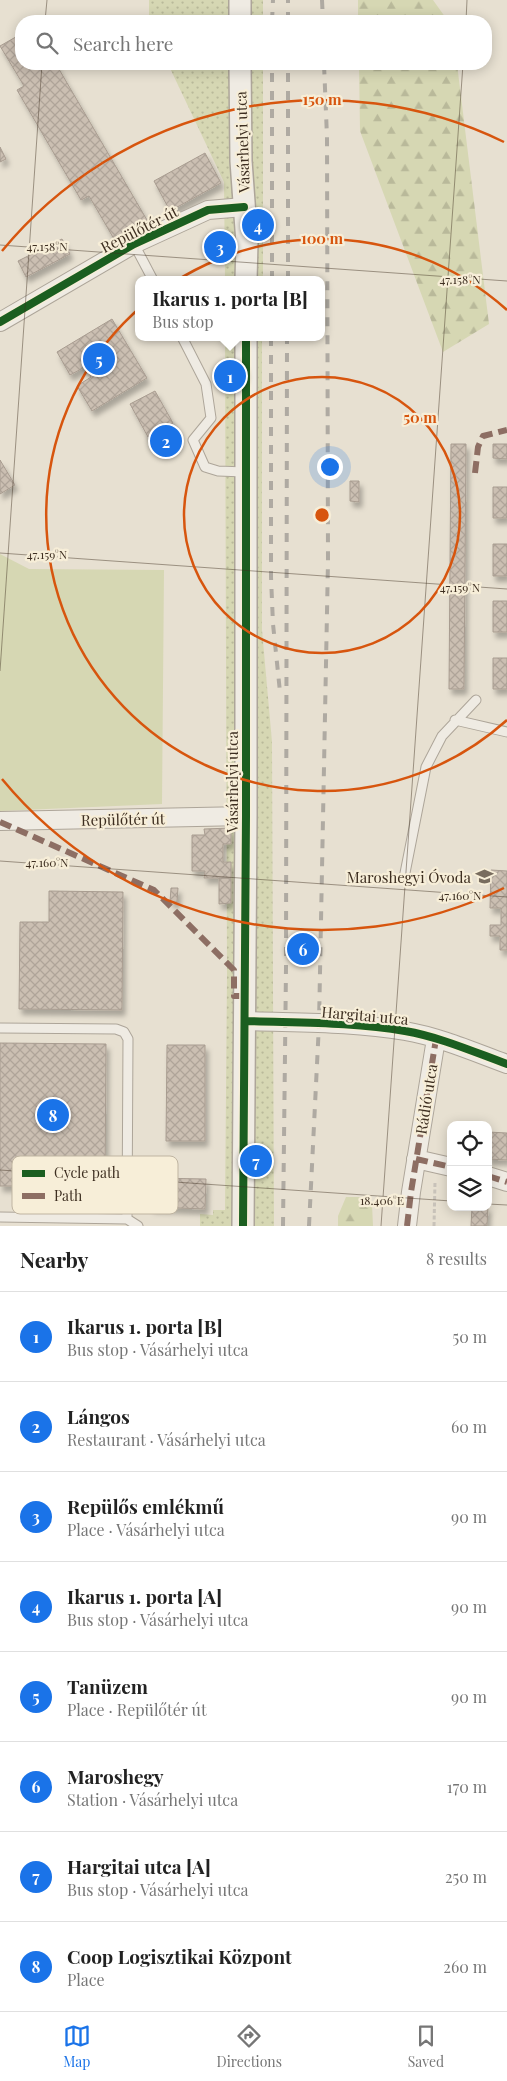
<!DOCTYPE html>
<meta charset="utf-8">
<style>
:root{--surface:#fff;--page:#f2f2f2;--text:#222;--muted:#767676;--line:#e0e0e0;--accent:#1a73e8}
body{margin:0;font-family:"Playfair Display",serif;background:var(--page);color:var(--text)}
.controls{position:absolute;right:15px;bottom:15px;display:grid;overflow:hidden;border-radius:10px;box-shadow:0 2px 12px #0003}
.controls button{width:45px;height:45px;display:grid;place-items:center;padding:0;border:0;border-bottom:1px solid var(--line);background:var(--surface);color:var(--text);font:25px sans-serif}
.you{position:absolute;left:329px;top:466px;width:18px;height:18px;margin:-12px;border:4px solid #fff;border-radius:50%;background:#1a73e8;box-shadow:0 0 0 8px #1a73e833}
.badge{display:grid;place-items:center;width:32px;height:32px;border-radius:50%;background:var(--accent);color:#fff;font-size:16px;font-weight:700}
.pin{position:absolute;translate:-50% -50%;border:2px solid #fff;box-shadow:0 1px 5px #0006}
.popup{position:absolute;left:135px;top:276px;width:190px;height:65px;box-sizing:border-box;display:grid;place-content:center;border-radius:10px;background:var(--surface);filter:drop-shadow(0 1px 4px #0005);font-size:16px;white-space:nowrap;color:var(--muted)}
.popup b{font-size:19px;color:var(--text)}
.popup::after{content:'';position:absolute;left:50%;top:100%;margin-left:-10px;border:10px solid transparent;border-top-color:var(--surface)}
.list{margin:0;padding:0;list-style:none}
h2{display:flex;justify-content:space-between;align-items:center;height:65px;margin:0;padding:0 20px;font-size:21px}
h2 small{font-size:16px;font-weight:400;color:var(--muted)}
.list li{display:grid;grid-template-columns:32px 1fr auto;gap:15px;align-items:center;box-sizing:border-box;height:90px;padding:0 20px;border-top:1px solid var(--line)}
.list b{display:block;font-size:19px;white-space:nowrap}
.list p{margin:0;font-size:16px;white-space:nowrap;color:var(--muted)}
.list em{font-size:16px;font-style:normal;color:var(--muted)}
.icon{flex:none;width:28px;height:28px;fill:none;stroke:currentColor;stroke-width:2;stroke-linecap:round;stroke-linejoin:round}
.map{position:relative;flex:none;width:507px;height:1226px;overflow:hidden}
.search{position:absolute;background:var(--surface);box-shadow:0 2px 12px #0003;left:15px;right:15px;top:15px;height:55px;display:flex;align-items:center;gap:12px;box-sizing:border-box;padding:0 18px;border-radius:20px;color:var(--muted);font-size:19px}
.sheet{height:785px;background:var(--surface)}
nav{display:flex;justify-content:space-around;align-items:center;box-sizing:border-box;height:70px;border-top:1px solid var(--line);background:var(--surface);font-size:14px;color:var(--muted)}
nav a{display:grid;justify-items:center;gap:2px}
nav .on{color:var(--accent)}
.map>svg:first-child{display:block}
.grass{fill:url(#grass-dots)}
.forest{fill:url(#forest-firs)}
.park{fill:#d6d7b3}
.building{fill:url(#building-cross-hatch);stroke:#a89c90;filter:url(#shadow)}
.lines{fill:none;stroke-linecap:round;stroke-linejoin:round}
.service-casing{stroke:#ada599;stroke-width:11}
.minor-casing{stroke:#ada599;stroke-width:20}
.tertiary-casing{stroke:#ada599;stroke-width:24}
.path{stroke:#c8c2b9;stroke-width:3;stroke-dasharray:4 2.5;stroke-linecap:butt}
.service{stroke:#efebe3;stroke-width:9}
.minor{stroke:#efebe3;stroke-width:18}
.tertiary{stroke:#efebe3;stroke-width:21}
.rail{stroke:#afaaa2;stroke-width:4;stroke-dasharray:9 9;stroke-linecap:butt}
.quiet{stroke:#8d6e63;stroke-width:6;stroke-dasharray:12 6;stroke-linecap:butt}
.cycleway-casing{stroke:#f7eed8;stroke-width:11}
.cycleway{stroke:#1b5e20;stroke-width:8}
.ticks{fill:none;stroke:#3d2e20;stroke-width:1;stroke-opacity:0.45}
.ring{fill:none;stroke:#d7550e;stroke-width:2.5}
.labels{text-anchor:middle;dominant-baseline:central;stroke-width:4.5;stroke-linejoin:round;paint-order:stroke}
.street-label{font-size:15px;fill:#3d2e20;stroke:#f7eed8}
.poi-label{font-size:15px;fill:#3d2e20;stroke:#f7eed8;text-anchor:end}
.key{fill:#f7eed8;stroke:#bfb4a1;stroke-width:1}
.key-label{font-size:14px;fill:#3d2e20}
.ticks-label{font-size:12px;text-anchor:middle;fill:#3d2e20;stroke:#f7eed8;stroke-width:4.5;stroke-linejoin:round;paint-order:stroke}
.centre{fill:#d7550e;stroke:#f7eed8;stroke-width:2.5}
.ring-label{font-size:15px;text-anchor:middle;font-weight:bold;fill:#d7550e;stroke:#f7eed8;stroke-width:4.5;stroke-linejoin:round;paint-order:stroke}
</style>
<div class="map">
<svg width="507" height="1226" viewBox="0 0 507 1226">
<defs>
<pattern id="grass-dots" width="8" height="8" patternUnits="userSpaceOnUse" patternTransform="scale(1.25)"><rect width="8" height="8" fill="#d6d7b3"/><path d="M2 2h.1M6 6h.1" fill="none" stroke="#b9b99a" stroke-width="1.8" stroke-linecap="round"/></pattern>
<pattern id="forest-firs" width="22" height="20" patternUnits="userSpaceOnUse" patternTransform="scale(1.25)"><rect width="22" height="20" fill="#d6d7b3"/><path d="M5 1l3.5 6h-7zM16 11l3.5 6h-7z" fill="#b9b99a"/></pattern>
<pattern id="building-cross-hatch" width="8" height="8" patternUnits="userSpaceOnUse" patternTransform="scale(1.25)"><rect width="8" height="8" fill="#cbbfb2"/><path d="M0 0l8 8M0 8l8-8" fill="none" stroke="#afa499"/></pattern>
<filter id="shadow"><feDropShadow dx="3" dy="5.5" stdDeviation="2.5" flood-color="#0004"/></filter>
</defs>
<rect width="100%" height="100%" fill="#e7e0d1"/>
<path class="grass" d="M149 0H263V21H149Z
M168 64H263V280H225L224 182Z
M225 337H262V630L272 742 274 1226H200V1214L213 1215V1210H225L227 974Z"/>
<path class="forest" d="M358 0H433L448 21H358Z
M359 64H457L489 324 443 352 360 131Z
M346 1197H361L372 1204 373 1226H338V1216Z"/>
<path class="park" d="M0 554 29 569 164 570 162 804 0 811Z"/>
<path class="building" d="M21 34V64H56L147 220 114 239 89 196 81 200 17 90 24 86 0 46Z
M0 147 6 159 0 162Z
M205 153 221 183 170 211 154 181Z
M62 239 70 254 26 277 18 261Z
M112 319 147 378 92 411 77 386 91 377 85 367 70 375 57 352Z
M155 391 173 423 148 437 130 404Z
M172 430 178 442 162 450 156 439Z
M451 444H466L464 689H449Z
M493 444H507V459L493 458Z
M0 460 15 485 0 494Z
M350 481H359V502L350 501Z
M493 487H507V518H493Z
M493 544H507V576H493Z
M493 601H507V632H493Z
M493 658H507V689H493Z
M231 828V844H223V862H231V878H204L205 871H192V835H205L204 829Z
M491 870 507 871V950H500V936H490V925H501V908H490Z
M219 878H231V903L219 904Z
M171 888H178L177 902H170Z
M49 891 123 892 122 1010 19 1009 20 922H49Z
M0 1043 106 1044 105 1186H0Z
M167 1045H205V1141H166Z
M488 1132 507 1133V1160L488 1159Z
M152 1178 206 1179 205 1209 151 1207Z
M472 1207H488L487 1226H471Z"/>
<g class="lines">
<defs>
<path id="service" d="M134 244 153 280
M182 337 206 384 211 418 193 440 205 467 218 471 245 472
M455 720 507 732
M404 878 426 767 442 736 476 700
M0 1028 116 1029 124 1032 128 1039 127 1219
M0 1217 127 1219 138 1226"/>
<path id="minor" d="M0 322 134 244 208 210 244 207
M0 821 246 816
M245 1021C298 1023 353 1022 405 1031 440 1037 474 1052 507 1064
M416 1159 451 1167
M488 1176 507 1182
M407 1226 411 1192 436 1039"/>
<path id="tertiary" d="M240 0V21
M240 64 241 161 247 243 246 280
M243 1226 246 816V337"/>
</defs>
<use href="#service" class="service-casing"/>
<use href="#minor" class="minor-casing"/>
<use href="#tertiary" class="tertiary-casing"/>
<path class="path" d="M434 1226 435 1182"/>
<use href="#service" class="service"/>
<use href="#minor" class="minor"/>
<use href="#tertiary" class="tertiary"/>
<path class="rail" d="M322 0 323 21
M272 21 273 0
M288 21V0
M272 280V64
M288 280V64
M271 337V577L273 624 280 692
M283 1226 286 968 287 337
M309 1226 319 1024 328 561 327 137 324 64"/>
<path class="quiet" d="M475 473 478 447 483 436 507 430
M0 822 154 890 234 970V996H245
M416 1159 451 1167
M488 1176 507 1182
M407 1226 411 1192 436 1039"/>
<defs>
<path id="cycleway" d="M0 322 134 244 208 210 244 207
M245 1021C298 1023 353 1022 405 1031 440 1037 474 1052 507 1064
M243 1226 246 816V337"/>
</defs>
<use href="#cycleway" class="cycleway-casing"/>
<use href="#cycleway" class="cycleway"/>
</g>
<path class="ticks" d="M45 21 47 0M466 21 467 0M0 245 507 281M0 553 507 589M0 671 42 64M0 861 507 897M0 1170 451 1201M488 1204 507 1205M381 1226 463 64"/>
<g class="ring">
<circle cx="322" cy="515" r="138"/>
<path d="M507 720A276 276 0 1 1 507 310"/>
<path d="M504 888A415 415 0 0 1 2 779M2 251A415 415 0 0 1 504 142"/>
</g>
<defs>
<symbol id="school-bare" viewBox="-9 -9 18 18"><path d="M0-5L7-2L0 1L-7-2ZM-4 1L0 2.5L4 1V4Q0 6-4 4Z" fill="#786c5e" stroke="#f7eed8" stroke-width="2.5" paint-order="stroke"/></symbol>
</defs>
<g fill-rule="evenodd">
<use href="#school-bare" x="472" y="864" width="25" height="25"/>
</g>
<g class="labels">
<g class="street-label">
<text transform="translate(242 142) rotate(-92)">Vásárhelyi utca</text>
<text transform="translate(139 229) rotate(-27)">Repülőtér út</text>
<text transform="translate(232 782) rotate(-90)">Vásárhelyi utca</text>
<text transform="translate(123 819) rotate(-1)">Repülőtér út</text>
<text transform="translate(365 1015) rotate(5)">Hargitai utca</text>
<text transform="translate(426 1099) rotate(-81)">Rádió utca</text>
</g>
<g class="poi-label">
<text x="471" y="877">Maroshegyi Óvoda</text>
</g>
</g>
<rect x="12" y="1156" width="166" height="58" rx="8" class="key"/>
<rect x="22" y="1170" width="23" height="7" fill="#1b5e20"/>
<rect x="22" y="1193" width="23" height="6" fill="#8d6e63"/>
<g class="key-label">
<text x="54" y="1178">Cycle path</text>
<text x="54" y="1201">Path</text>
</g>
<g class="ticks-label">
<text x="47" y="251">47.158°N</text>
<text x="460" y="284">47.158°N</text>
<text x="47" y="559">47.159°N</text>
<text x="460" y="592">47.159°N</text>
<text x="47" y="867">47.160°N</text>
<text x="460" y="900">47.160°N</text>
<text x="382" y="1205">18.406°E</text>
</g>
<circle cx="322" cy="515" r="8" class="centre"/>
<g class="ring-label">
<text x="322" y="105">150 m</text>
<text x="322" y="244">100 m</text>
<text x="420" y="423">50 m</text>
</g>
</svg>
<div class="controls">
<button><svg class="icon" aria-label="locate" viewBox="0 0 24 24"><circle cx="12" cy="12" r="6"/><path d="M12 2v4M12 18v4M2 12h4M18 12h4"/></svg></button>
<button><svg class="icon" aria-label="layers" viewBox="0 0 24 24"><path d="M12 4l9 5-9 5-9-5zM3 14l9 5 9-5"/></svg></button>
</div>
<div class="you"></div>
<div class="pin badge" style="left:230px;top:376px">1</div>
<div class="popup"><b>Ikarus 1. porta [B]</b>Bus stop</div>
<div class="pin badge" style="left:166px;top:441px">2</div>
<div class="pin badge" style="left:220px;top:247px">3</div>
<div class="pin badge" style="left:258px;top:225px">4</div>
<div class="pin badge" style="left:99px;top:359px">5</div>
<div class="pin badge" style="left:303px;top:949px">6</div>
<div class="pin badge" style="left:256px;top:1161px">7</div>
<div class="pin badge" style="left:53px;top:1115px">8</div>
<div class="search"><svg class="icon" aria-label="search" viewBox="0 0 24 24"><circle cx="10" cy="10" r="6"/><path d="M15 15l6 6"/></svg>Search here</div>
</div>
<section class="sheet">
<h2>Nearby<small>8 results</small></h2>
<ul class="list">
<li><span class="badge">1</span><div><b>Ikarus 1. porta [B]</b><p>Bus stop · Vásárhelyi utca</p></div><em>50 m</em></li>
<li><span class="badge">2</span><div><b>Lángos</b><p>Restaurant · Vásárhelyi utca</p></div><em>60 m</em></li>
<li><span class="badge">3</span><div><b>Repülős emlékmű</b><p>Place · Vásárhelyi utca</p></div><em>90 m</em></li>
<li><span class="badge">4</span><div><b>Ikarus 1. porta [A]</b><p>Bus stop · Vásárhelyi utca</p></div><em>90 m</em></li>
<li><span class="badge">5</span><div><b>Tanüzem</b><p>Place · Repülőtér út</p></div><em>90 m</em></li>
<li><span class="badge">6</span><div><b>Maroshegy</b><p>Station · Vásárhelyi utca</p></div><em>170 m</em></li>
<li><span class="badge">7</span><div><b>Hargitai utca [A]</b><p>Bus stop · Vásárhelyi utca</p></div><em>250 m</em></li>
<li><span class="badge">8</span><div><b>Coop Logisztikai Központ</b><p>Place</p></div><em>260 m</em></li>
</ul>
</section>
<nav>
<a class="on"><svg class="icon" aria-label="map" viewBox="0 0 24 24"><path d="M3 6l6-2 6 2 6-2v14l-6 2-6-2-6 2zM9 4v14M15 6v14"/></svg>Map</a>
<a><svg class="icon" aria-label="directions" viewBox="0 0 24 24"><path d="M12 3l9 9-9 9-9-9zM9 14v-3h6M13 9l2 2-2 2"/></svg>Directions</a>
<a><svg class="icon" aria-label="saved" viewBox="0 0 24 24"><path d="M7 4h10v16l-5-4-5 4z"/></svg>Saved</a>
</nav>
